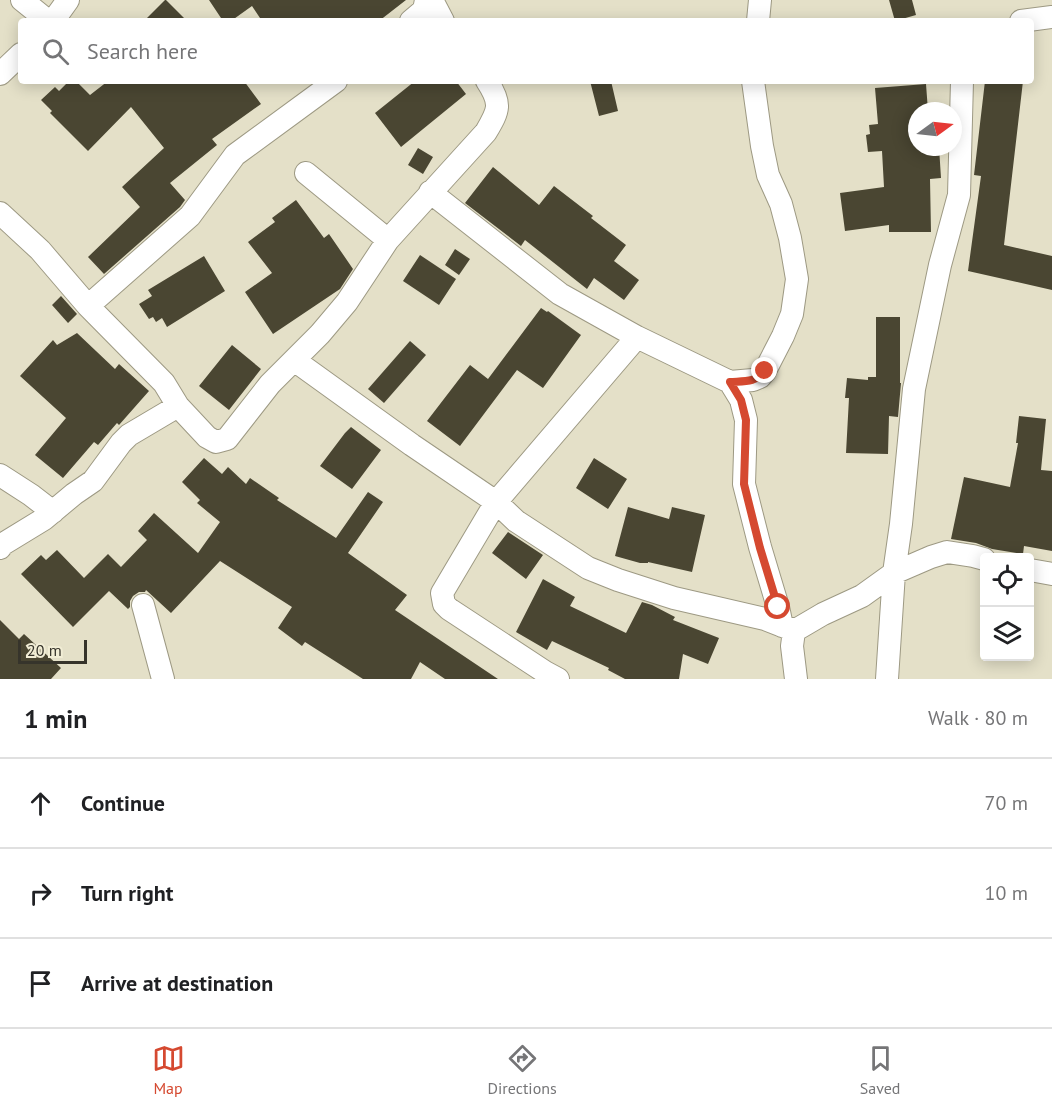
<!DOCTYPE html>
<meta charset="utf-8">
<style>
:root{--surface:#fff;--page:#f2f2f2;--text:#202124;--muted:#757577;--line:#e0e0e0;--accent:#d54930}
body{margin:0;font-family:"PT Sans",sans-serif;background:var(--page);color:var(--text)}
.controls{position:absolute;right:18px;bottom:18px;display:grid;overflow:hidden;border-radius:6px;box-shadow:0 3px 15px #0003}
.controls button{width:54px;height:54px;display:grid;place-items:center;padding:0;border:0;border-bottom:2px solid var(--line);background:var(--surface);color:var(--text);font:30px sans-serif}
.compass{position:absolute;left:908px;top:102px;width:54px;height:54px;border-radius:50%;background:var(--surface);box-shadow:0 3px 15px #0003;rotate:75deg}
.scale{position:absolute;left:18px;bottom:15px;width:69px;box-sizing:border-box;padding-left:6px;border:3px solid #36342b;border-top:0;font-size:16px;line-height:21px;white-space:nowrap;color:#36342b;-webkit-text-stroke:4px #f1edd5;paint-order:stroke}
.stop{position:absolute;width:18px;height:18px;margin:-14px;border:4px solid #d54930;border-radius:50%;background:#fff}
.stop.end{background:#d54930;border-color:#fff;box-shadow:0 2px 6px #0008}
.list{margin:0;padding:0;list-style:none}
h2{display:flex;justify-content:space-between;align-items:center;height:78px;margin:0;padding:0 24px;font-size:26px}
h2 small{font-size:20px;font-weight:400;color:var(--muted)}
.list li{display:grid;grid-template-columns:39px 1fr auto;gap:18px;align-items:center;box-sizing:border-box;height:90px;padding:0 24px;border-top:2px solid var(--line)}
.list b{display:block;font-size:22px;white-space:nowrap}
.list em{font-size:20px;font-style:normal;color:var(--muted)}
.icon{flex:none;width:33px;height:33px;fill:none;stroke:currentColor;stroke-width:2;stroke-linecap:round;stroke-linejoin:round}
.map{position:relative;flex:none;width:1052px;height:679px;overflow:hidden}
.search{position:absolute;background:var(--surface);box-shadow:0 3px 15px #0003;left:18px;right:18px;top:18px;height:66px;display:flex;align-items:center;gap:15px;box-sizing:border-box;padding:0 21px;border-radius:6px;color:var(--muted);font-size:22px}
.sheet{height:348px;background:var(--surface)}
nav{display:flex;justify-content:space-around;align-items:center;box-sizing:border-box;height:84px;border-top:2px solid var(--line);background:var(--surface);font-size:16px;color:var(--muted)}
nav a{display:grid;justify-items:center;gap:3px}
nav .on{color:var(--accent)}
.map>svg:first-child{display:block}
.building{fill:#4a4632}
.lines{fill:none;stroke-linecap:round;stroke-linejoin:round}
.street-casing{stroke:#9d9983;stroke-width:24}
.street{stroke:#fff;stroke-width:22}
.route{stroke:#d54930;stroke-width:8}
</style>
<div class="map">
<svg width="1052" height="679" viewBox="0 0 1052 679">
<rect width="100%" height="100%" fill="#e4e0c8"/>
<path class="building" d="M165 0H166L187 21H144Z
M209 0H406L379 21H262L252 6 231 21H223Z
M889 0H912L916 15 895 21Z
M69 81H76L90 95 108 81H244L261 104 212 139 217 145 170 183 185 200 180 207 104 274 88 257 140 207 122 187 164 148 131 107 88 151 50 113 52 111 41 100 55 87 59 91Z
M415 81H456L466 94 401 147 375 113Z
M590 81H611L618 111 599 116Z
M985 81H1023L1004 245 1052 256V290L968 271 981 176 974 175Z
M926 84 928 111H917V147H939L941 178 930 179 931 232H889V225L845 231 840 193 884 187 882 151 868 152 866 135 870 134 869 125 878 124 875 88Z
M418 148 433 157 423 174 408 165Z
M493 167 539 205 554 186 593 216 591 218 626 245 614 261 639 280 624 300 594 278 587 289 525 240 521 246 465 203Z
M296 200 324 238 329 234 353 269 340 289 273 334 245 292 272 273 248 242 275 222 272 218Z
M455 249 470 259 459 275 445 265Z
M420 255 456 279 439 305 403 281Z
M204 256 225 291 167 327 162 318 156 322 153 317 149 319 139 304 152 296 148 290Z
M61 296 77 314 68 323 52 305Z
M541 308 547 312 548 311 581 335 543 388 517 370 460 446 427 421 470 365 488 379Z
M876 317H900V383H901L898 417 889 416 888 454 846 453 849 398H845L847 378 868 380V377H876Z
M77 333 115 369 119 364 149 391 119 425 117 423 98 445 94 442 63 478 35 455 66 418 20 376 53 340 57 345Z
M410 341 426 355 384 403 368 389Z
M232 345 261 369 229 410 199 386Z
M1019 416 1046 419 1041 470 1052 471V551L1024 546 1023 554 992 549 976 543 951 539 964 477 1010 487 1018 443H1016Z
M351 427 381 450 352 489 320 466 345 433Z
M204 458 222 474 228 467 246 484 250 478 279 498 277 500 336 538 368 492 383 502 348 553 407 595 395 610 498 679H445L420 662 411 679H363L305 642 302 646 278 628 292 607 220 561 171 613 146 590 145 592H139L133 596 130 601V607L128 609 109 591 73 627 21 574 41 555 46 560 57 550 84 578 108 554 121 567 147 540 138 531 154 513 198 553 220 522 197 503 200 500 182 482Z
M594 458 627 479 608 509 576 488Z
M628 507 669 519 672 507 705 515 692 572 648 562V563H640L615 556Z
M508 532 543 555 526 579 492 553Z
M543 579 575 597 570 606 626 633 642 602 652 605 675 617 673 620 719 638 708 664 683 654 679 679H625L608 670 609 668 552 641 547 650 516 632Z
M0 620 19 639 24 634 61 668 51 679H0Z"/>
<g class="lines">
<defs>
<path id="street" d="M22 0 48 21
M432 0 443 21
M53 21 68 0
M411 21 424 10 426 0
M758 21 760 0
M1021 21 1052 17
M0 74 21 54
M306 173 388 240
M430 192 560 294 637 337 730 382 741 400 746 420 744 484 760 547 778 607 782 626
M0 213 40 250 88 306 164 383 178 406
M88 306 190 216 235 155 336 81
M294 360 412 445 496 502 516 521 588 568 618 580 674 598 765 619 793 630
M730 382 753 380 760 377 765 371 783 336 792 314 797 279 790 238 781 204 768 175 762 146 753 81
M0 475 31 495 53 512
M0 548 3 544 44 519 74 494 93 481 121 443 129 435 178 406 207 437 216 442 227 439 270 384 320 334 347 302 388 240 486 132C499 110 502 104 487 81
M1030 570 1052 574
M143 605 163 679
M794 631 823 614 862 596 894 573 931 557 947 552 973 556 984 559
M794 631 792 646 796 679
M558 679 545 672 449 609 444 604 442 593 496 502 637 337
M887 679 894 573 901 524 914 389 940 265 959 195 962 81"/>
</defs>
<use href="#street" class="street-casing"/>
<use href="#street" class="street"/>
</g>
<g class="lines">
<path class="route" d="M765 371C756 383 743 381 730 382L741 400 746 420 744 484 760 548 778 607"/>
</g>
</svg>
<div class="controls">
<button><svg class="icon" aria-label="locate" viewBox="0 0 24 24"><circle cx="12" cy="12" r="6"/><path d="M12 2v4M12 18v4M2 12h4M18 12h4"/></svg></button>
<button><svg class="icon" aria-label="layers" viewBox="0 0 24 24"><path d="M12 4l9 5-9 5-9-5zM3 14l9 5 9-5"/></svg></button>
</div>
<svg class="compass" viewBox="-18 -18 36 36"><path d="M0-13l5 13h-10z" fill="#e53935"/><path d="M0 13l5-13h-10z" fill="#757577"/></svg>
<div class="scale">20 m</div>
<div class="stop" style="left:778px;top:607px"></div>
<div class="stop end" style="left:765px;top:371px"></div>
<div class="search"><svg class="icon" aria-label="search" viewBox="0 0 24 24"><circle cx="10" cy="10" r="6"/><path d="M15 15l6 6"/></svg>Search here</div>
</div>
<section class="sheet">
<h2>1 min<small>Walk · 80 m</small></h2>
<ul class="list">
<li><svg class="icon" aria-label="ahead" viewBox="0 0 24 24"><path d="M12 20V5M6 11l6-6 6 6"/></svg><div><b>Continue</b></div><em>70 m</em></li>
<li><svg class="icon" aria-label="right" viewBox="0 0 24 24"><path d="M7 20v-9h11M14 6l5 5-5 5"/></svg><div><b>Turn right</b></div><em>10 m</em></li>
<li><svg class="icon" aria-label="arrive" viewBox="0 0 24 24"><path d="M6 21V4h12l-3 4 3 4H6"/></svg><div><b>Arrive at destination</b></div></li>
</ul>
</section>
<nav>
<a class="on"><svg class="icon" aria-label="map" viewBox="0 0 24 24"><path d="M3 6l6-2 6 2 6-2v14l-6 2-6-2-6 2zM9 4v14M15 6v14"/></svg>Map</a>
<a><svg class="icon" aria-label="directions" viewBox="0 0 24 24"><path d="M12 3l9 9-9 9-9-9zM9 14v-3h6M13 9l2 2-2 2"/></svg>Directions</a>
<a><svg class="icon" aria-label="saved" viewBox="0 0 24 24"><path d="M7 4h10v16l-5-4-5 4z"/></svg>Saved</a>
</nav>
